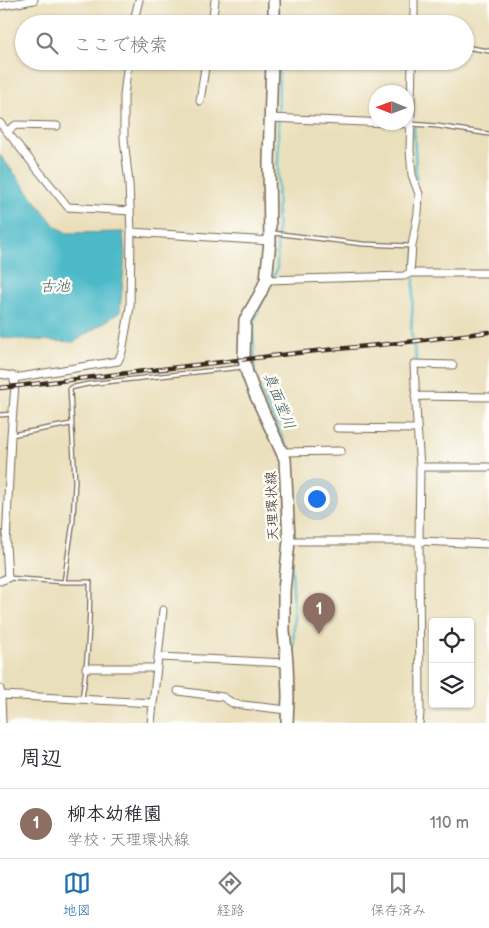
<!DOCTYPE html>
<html lang="ja">
<meta charset="utf-8">
<style>
:root{--surface:#fff;--page:#f2f2f3;--text:#2b2b33;--muted:#7c7c81;--line:#e1e1e2;--accent:#1f6fb2}
body{margin:0;font-family:"Balsamiq Sans","Klee One",sans-serif;background:var(--page);color:var(--text)}
.controls{position:absolute;right:15px;bottom:15px;display:grid;overflow:hidden;border-radius:5px;box-shadow:0 1px 4px #0004}
.controls button{width:45px;height:45px;display:grid;place-items:center;padding:0;border:0;border-bottom:1px solid var(--line);background:var(--surface);color:var(--text);font:25px sans-serif}
.compass{position:absolute;left:369px;top:85px;width:45px;height:45px;border-radius:50%;background:var(--surface);box-shadow:0 1px 4px #0004;rotate:271deg}
.you{position:absolute;left:316px;top:498px;width:18px;height:18px;margin:-12px;border:4px solid #fff;border-radius:50%;background:#1a73e8;box-shadow:0 0 0 8px #1a73e833}
.badge{display:grid;place-items:center;width:32px;height:32px;border-radius:50%;background:var(--accent);color:#fff;font-size:16px;font-weight:700}
.pin{position:absolute;translate:-50% -41px;filter:drop-shadow(0 1px 2px #0008)}
.pin::after{content:'';position:absolute;top:26px;width:18px;height:15px;background:inherit;clip-path:polygon(0 0,100% 0,50% 100%)}
.list{margin:0;padding:0;list-style:none}
h2{display:flex;justify-content:space-between;align-items:center;height:65px;margin:0;padding:0 20px;font-size:21px}
h2 small{font-size:16px;font-weight:400;color:var(--muted)}
.list li{display:grid;grid-template-columns:32px 1fr auto;gap:15px;align-items:center;box-sizing:border-box;height:70px;padding:0 20px;border-top:1px solid var(--line)}
.list b{display:block;font-size:19px;white-space:nowrap}
.list p{margin:0;font-size:16px;white-space:nowrap;color:var(--muted)}
.list em{font-size:16px;font-style:normal;color:var(--muted)}
.icon{flex:none;width:28px;height:28px;fill:none;stroke:currentColor;stroke-width:2;stroke-linecap:round;stroke-linejoin:round}
.map{position:relative;flex:none;width:489px;height:723px;overflow:hidden}
.search{position:absolute;background:var(--surface);box-shadow:0 1px 4px #0004;left:15px;right:15px;top:15px;height:55px;display:flex;align-items:center;gap:12px;box-sizing:border-box;padding:0 18px;border-radius:28px;color:var(--muted);font-size:19px}
.sheet{height:135px;background:var(--surface)}
nav{display:flex;justify-content:space-around;align-items:center;box-sizing:border-box;height:70px;border-top:1px solid var(--line);background:var(--surface);font-size:14px;color:var(--muted)}
nav a{display:grid;justify-items:center;gap:2px}
nav .on{color:var(--accent)}
.map>svg:first-child{display:block}
.water{fill:#4cb9c7;stroke:#447272}
.lines{fill:none;stroke-linecap:round;stroke-linejoin:round}
.stream{stroke:#4cb9c7;stroke-width:2.5}
.service-casing{stroke:#786955;stroke-width:5.5}
.minor-casing{stroke:#786955;stroke-width:9}
.primary-casing{stroke:#786955;stroke-width:14}
.service{stroke:#fff;stroke-width:3}
.minor{stroke:#fff;stroke-width:7}
.primary{stroke:#fff;stroke-width:11}
.rail-casing{stroke:#3b2a1e;stroke-width:4.5}
.rail{stroke:#fdfcf7;stroke-width:2.5;stroke-dasharray:8;stroke-linecap:butt}
.labels{text-anchor:middle;dominant-baseline:central;stroke-width:5;stroke-linejoin:round;paint-order:stroke}
.street-label{font-size:14px;fill:#3b2a1e;stroke:#fdfcf7}
.water-label{font-size:15px;font-style:italic;fill:#415c59;stroke:#fdfcf7}
</style>
<div class="map">
<svg width="489" height="723" viewBox="0 0 489 723">
<rect width="100%" height="100%" fill="#fdfcf7"/>
<filter id="ink" filterUnits="userSpaceOnUse"><feTurbulence type="fractalNoise" baseFrequency=".02" numOctaves="2"/><feDisplacementMap in="SourceGraphic" scale="10" xChannelSelector="R" yChannelSelector="G"/><feConvolveMatrix kernelMatrix="1 2 1 2 8 2 1 2 1" color-interpolation-filters="sRGB"/></filter>
<filter id="wash" filterUnits="userSpaceOnUse"><feTurbulence type="fractalNoise" baseFrequency=".0096" numOctaves="4" result="noise"/><feDisplacementMap in="SourceGraphic" scale="20" xChannelSelector="R" yChannelSelector="G"/><feGaussianBlur stdDeviation="1.12" result="paint"/><feColorMatrix in="noise" values="0 0 0 0 0 0 0 0 0 0 0 0 0 0 0 0 0 1.4 0 .05"/><feComposite in="paint" operator="in"/></filter>
<g filter="url(#wash)">
<rect width="100%" height="100%" fill="#eadfbb"/>
<path class="water" d="M0 155 55 226 67 233 123 232 125 255 120 312 74 342 0 338Z"/>
<g class="lines">
<path class="stream" d="M414 126 416 174 417 179
M414 271 416 241
M414 279 411 333 417 362
M269 288 277 269 279 61
M264 297 253 323 255 380 288 450
M292 562 294 617 293 682"/>
</g>
</g>
<g filter="url(#ink)">
<g class="lines">
<defs>
<path id="service" d="M471 48 489 51
M412 124 437 126 489 134
M273 233 363 244 411 246
M0 415 12 414
M11 435 71 424
M8 578 64 582H90C90 621 88 660 82 699
M64 582 73 521 75 481 70 388 88 384 243 367"/>
<path id="minor" d="M0 6 34 0
M133 24 139 0
M212 24 215 0
M414 24V0
M200 101 206 61
M270 118 411 124
M0 123 68 207 130 211
M7 131 16 125 57 126
M131 232 270 241
M410 273 412 246 418 213 419 194 412 175 410 150 412 61
M266 280 404 276 410 273H489
M0 374 13 376 15 385 11 435 6 544 8 578 0 581
M14 378 118 361 122 352 130 307 131 232 129 184 124 139V96L128 61
M415 396 489 397
M337 428 417 429
M282 452 341 451
M420 467H489
M289 541H419L489 544
M159 657 287 663
M86 668H157
M0 689 1 695 2 723
M178 691 223 697 234 704 287 710
M1 695 153 703
M151 723 163 610
M419 723 420 712 419 541 420 467 417 424 414 364 453 365"/>
<path id="primary" d="M274 24V0
M272 61 269 162 270 241 266 280 260 294 245 320 244 359 247 373 255 394 285 459 289 541 284 591V631L287 663 288 696 287 723"/>
</defs>
<use href="#service" class="service-casing"/>
<use href="#minor" class="minor-casing"/>
<use href="#primary" class="primary-casing"/>
<use href="#service" class="service"/>
<use href="#minor" class="minor"/>
<use href="#primary" class="primary"/>
<defs>
<path id="rail" d="M0 388 306 352 399 343 489 332"/>
</defs>
<use href="#rail" class="rail-casing"/>
<use href="#rail" class="rail"/>
</g>
</g>
<g class="labels">
<g class="street-label">
<text transform="translate(272 506) rotate(-92)">天理環状線</text>
</g>
<g class="water-label">
<text x="55" y="286">古池</text>
<text transform="translate(279 401) rotate(68)">真面堂川</text>
</g>
</g>
</svg>
<div class="controls">
<button><svg class="icon" aria-label="locate" viewBox="0 0 24 24"><circle cx="12" cy="12" r="6"/><path d="M12 2v4M12 18v4M2 12h4M18 12h4"/></svg></button>
<button><svg class="icon" aria-label="layers" viewBox="0 0 24 24"><path d="M12 4l9 5-9 5-9-5zM3 14l9 5 9-5"/></svg></button>
</div>
<svg class="compass" viewBox="-18 -18 36 36"><path d="M0-13l5 13h-10z" fill="#e53935"/><path d="M0 13l5-13h-10z" fill="#7c7c81"/></svg>
<div class="you"></div>
<div class="pin badge" style="left:319px;top:634px;background:#8d6e63">1</div>
<div class="search"><svg class="icon" aria-label="search" viewBox="0 0 24 24"><circle cx="10" cy="10" r="6"/><path d="M15 15l6 6"/></svg>ここで検索</div>
</div>
<section class="sheet">
<h2>周辺<small></small></h2>
<ul class="list">
<li><span class="badge" style="background:#8d6e63">1</span><div><b>柳本幼稚園</b><p>学校 · 天理環状線</p></div><em>110 m</em></li>
</ul>
</section>
<nav>
<a class="on"><svg class="icon" aria-label="map" viewBox="0 0 24 24"><path d="M3 6l6-2 6 2 6-2v14l-6 2-6-2-6 2zM9 4v14M15 6v14"/></svg>地図</a>
<a><svg class="icon" aria-label="directions" viewBox="0 0 24 24"><path d="M12 3l9 9-9 9-9-9zM9 14v-3h6M13 9l2 2-2 2"/></svg>経路</a>
<a><svg class="icon" aria-label="saved" viewBox="0 0 24 24"><path d="M7 4h10v16l-5-4-5 4z"/></svg>保存済み</a>
</nav>
